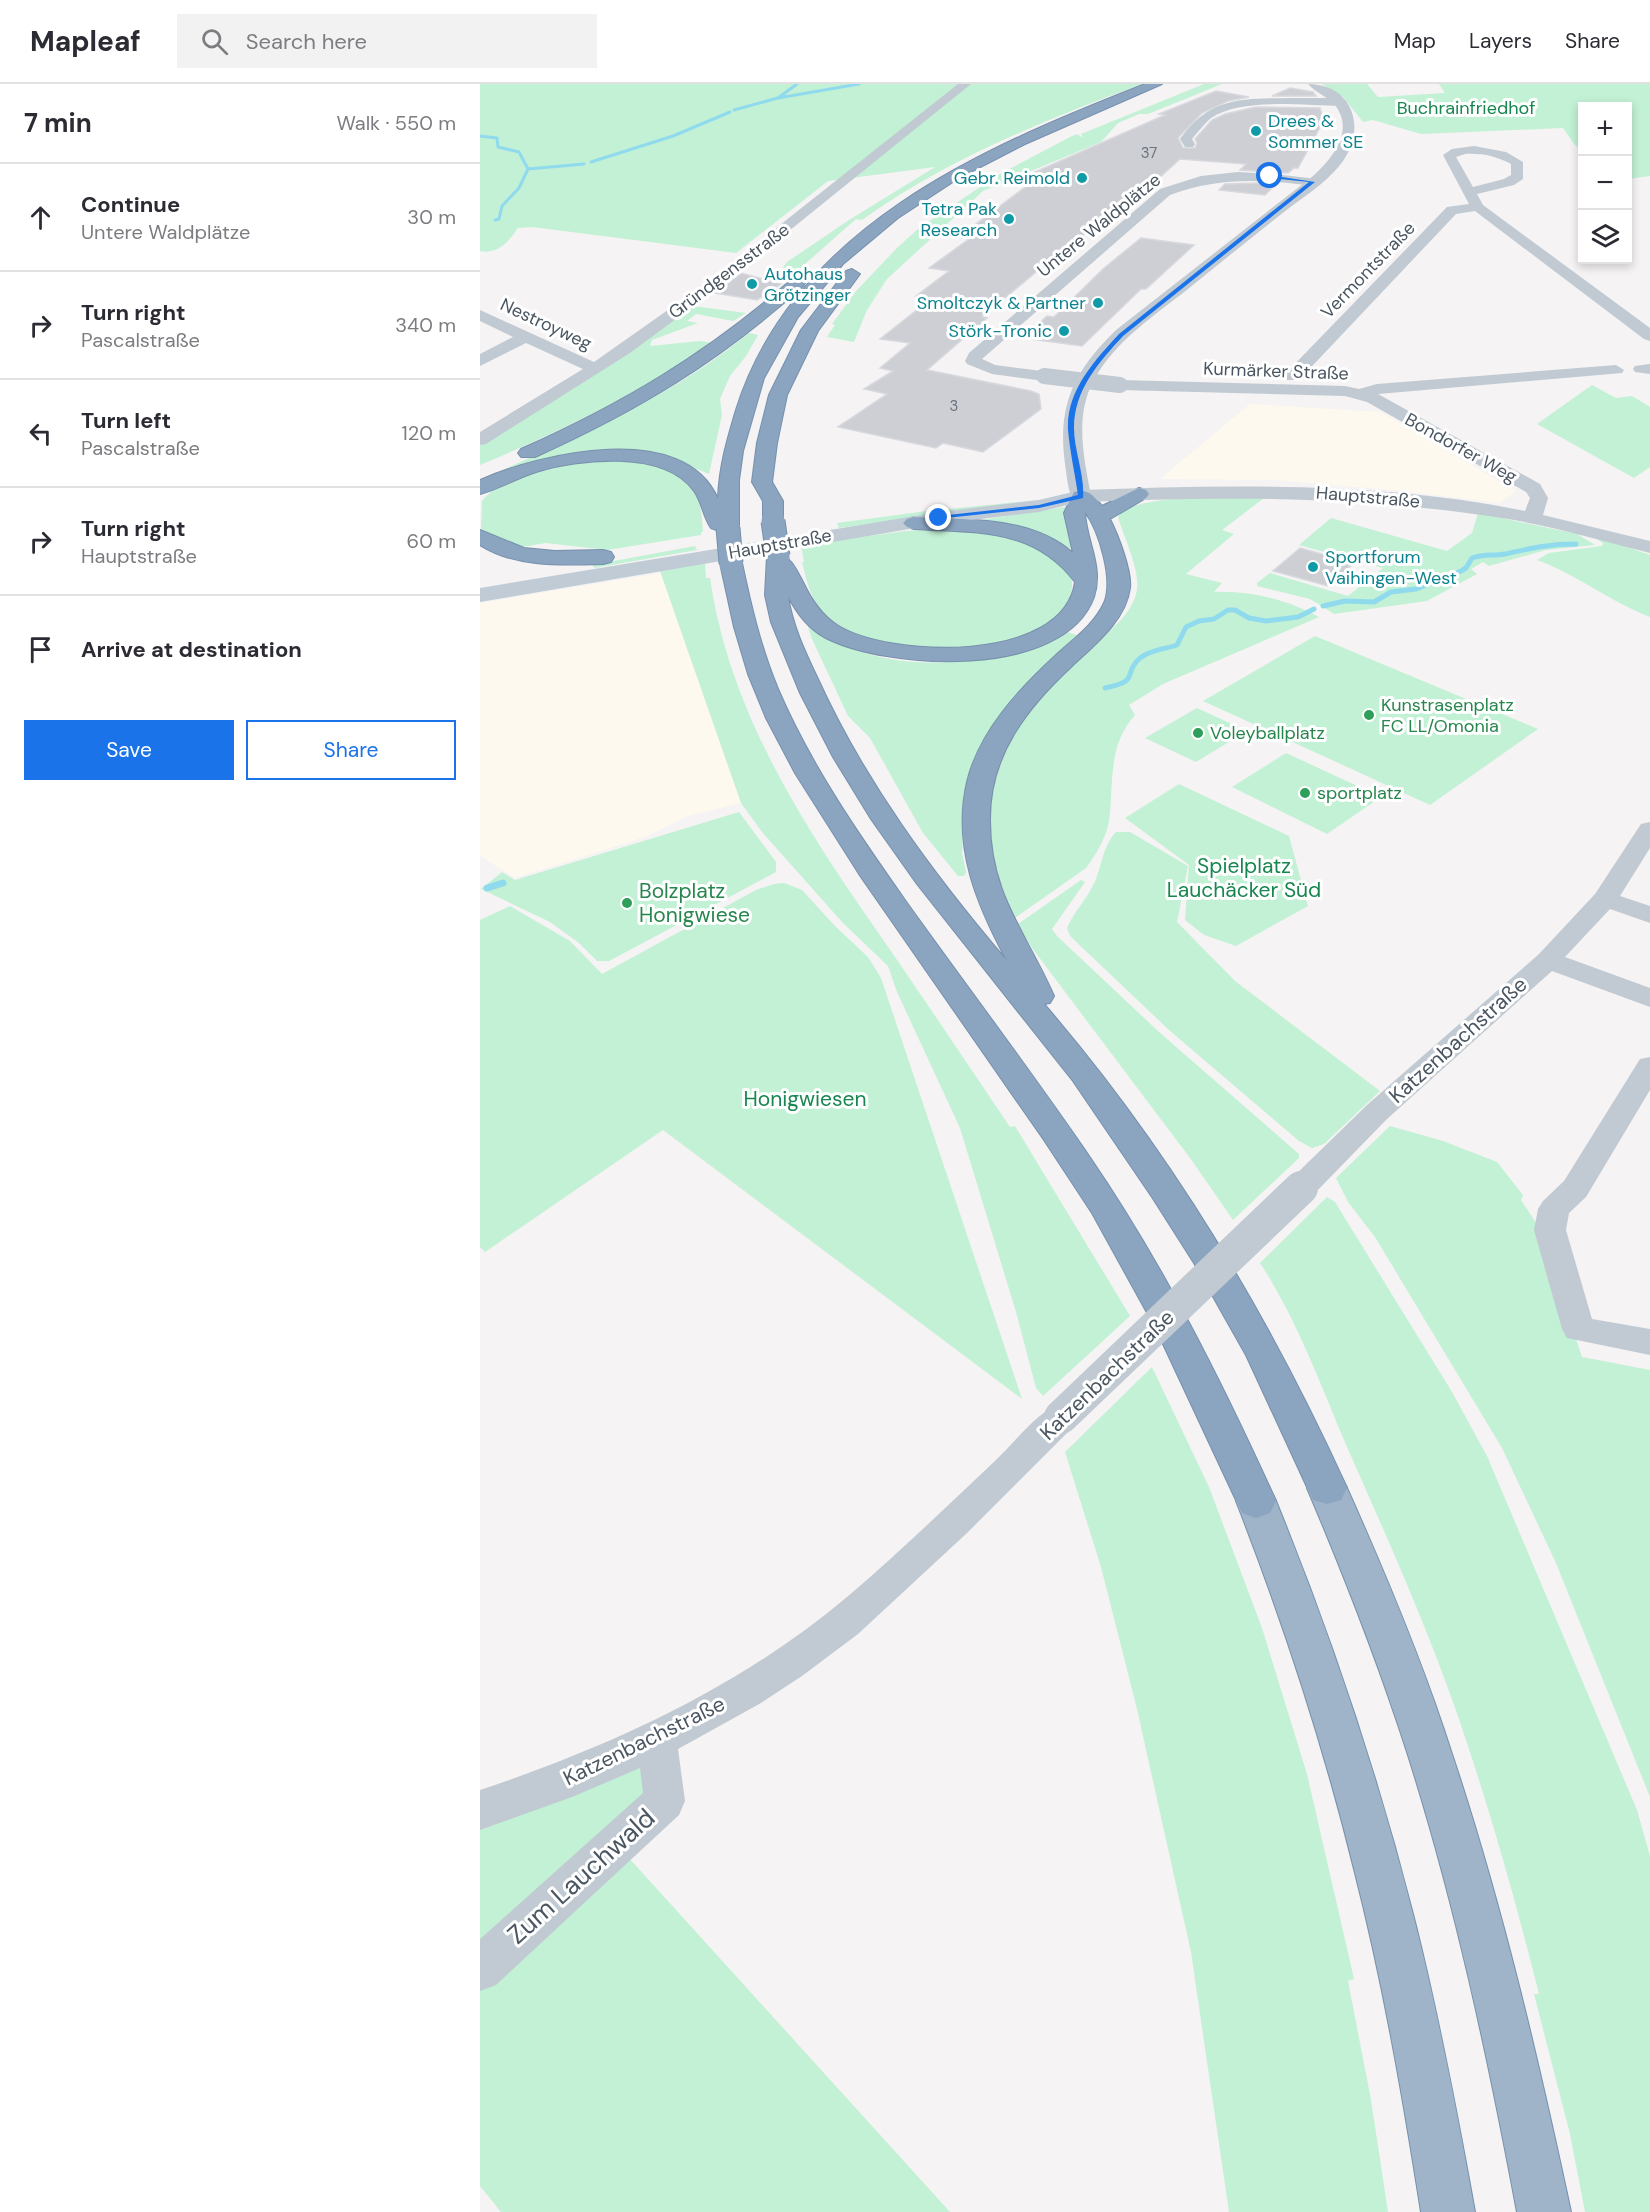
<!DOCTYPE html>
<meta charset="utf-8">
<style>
:root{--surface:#fff;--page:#f2f2f3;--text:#2b2b33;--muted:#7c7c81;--line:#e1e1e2;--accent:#1a73e8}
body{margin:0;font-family:"DM Sans",sans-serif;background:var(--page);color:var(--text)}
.controls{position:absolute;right:18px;top:18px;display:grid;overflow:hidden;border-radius:0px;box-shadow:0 3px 9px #0003}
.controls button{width:54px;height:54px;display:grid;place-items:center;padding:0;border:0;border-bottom:2px solid var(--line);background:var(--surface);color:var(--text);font:30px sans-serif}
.stop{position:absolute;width:18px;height:18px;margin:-14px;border:4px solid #1a73e8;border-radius:50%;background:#fff}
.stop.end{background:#1a73e8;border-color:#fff;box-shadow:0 2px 6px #0008}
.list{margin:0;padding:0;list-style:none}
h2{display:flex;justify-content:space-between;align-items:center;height:78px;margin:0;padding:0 24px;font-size:26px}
h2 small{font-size:20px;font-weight:400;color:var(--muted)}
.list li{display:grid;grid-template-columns:39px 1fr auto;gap:18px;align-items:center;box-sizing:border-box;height:108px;padding:0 24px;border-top:2px solid var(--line)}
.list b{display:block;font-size:22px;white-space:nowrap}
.list p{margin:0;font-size:20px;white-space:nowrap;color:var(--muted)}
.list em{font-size:20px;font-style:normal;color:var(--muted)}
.actions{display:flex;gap:12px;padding:18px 24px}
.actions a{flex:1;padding:14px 0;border:2px solid var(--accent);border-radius:0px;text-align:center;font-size:21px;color:var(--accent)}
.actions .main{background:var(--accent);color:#fff}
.icon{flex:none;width:33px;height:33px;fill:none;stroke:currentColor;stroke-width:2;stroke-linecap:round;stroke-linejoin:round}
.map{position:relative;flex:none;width:1170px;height:2128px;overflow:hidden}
header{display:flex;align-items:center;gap:36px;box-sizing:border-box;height:84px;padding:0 30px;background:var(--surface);border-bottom:2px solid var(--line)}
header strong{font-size:28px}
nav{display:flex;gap:33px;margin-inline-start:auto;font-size:21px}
.search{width:420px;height:54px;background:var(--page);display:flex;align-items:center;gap:15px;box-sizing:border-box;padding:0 21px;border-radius:0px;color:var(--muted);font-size:22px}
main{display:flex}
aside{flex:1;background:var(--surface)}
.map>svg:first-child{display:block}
.commercial{fill:#fdf9ef}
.green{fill:#c3f1d5}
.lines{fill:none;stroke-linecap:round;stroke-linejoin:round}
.stream-far2{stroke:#90daee;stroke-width:3}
.stream-far1{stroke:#90daee;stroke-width:5}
.stream{stroke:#90daee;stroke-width:7}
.building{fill:#cdcfd5;stroke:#d7d9de;stroke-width:1.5}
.trunk-casing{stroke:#7690ad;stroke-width:2}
.motorway-casing{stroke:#7690ad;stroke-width:2}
.minor{fill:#c1cad2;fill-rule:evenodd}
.tertiary{fill:#c1cad2;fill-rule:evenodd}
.secondary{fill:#c1cbd6;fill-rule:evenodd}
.trunk{fill:#9fb4c9;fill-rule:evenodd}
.motorway{fill:#8ba5c1;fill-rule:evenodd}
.motorway-bridge-casing{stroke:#7690ad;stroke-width:25;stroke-linecap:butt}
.minor-bridge-far1{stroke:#c1cad2;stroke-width:16}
.minor-bridge{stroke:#c1cad2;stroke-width:34}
.motorway-bridge{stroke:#8ba5c1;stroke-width:23}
.route{fill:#1a73e8}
.culture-dot{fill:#0f9aa8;stroke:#fff;stroke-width:2}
.leisure-dot{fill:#2e9e5b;stroke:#fff;stroke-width:2}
.labels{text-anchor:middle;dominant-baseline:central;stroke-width:6;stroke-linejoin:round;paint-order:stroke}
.far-number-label{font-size:15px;fill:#6b747e}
.far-park-label{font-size:18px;fill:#17864f;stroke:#fff}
.far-culture-label{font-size:18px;fill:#0d838f;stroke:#fff;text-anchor:end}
.far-street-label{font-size:18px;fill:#4a5661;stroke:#fff}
.far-leisure-label{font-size:18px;fill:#27864d;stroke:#fff;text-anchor:start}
.park-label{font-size:21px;fill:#17864f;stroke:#fff}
.leisure-label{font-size:21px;fill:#27864d;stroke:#fff;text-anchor:start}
.street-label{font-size:21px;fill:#4a5661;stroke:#fff}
.near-street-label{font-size:26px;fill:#4a5661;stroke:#fff}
</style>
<header>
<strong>Mapleaf</strong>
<div class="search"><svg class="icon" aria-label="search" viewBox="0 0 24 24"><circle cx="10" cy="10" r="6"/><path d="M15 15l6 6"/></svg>Search here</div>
<nav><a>Map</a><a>Layers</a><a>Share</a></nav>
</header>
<main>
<aside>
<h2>7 min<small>Walk · 550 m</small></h2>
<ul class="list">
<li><svg class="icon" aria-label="ahead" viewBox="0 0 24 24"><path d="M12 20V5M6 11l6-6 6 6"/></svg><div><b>Continue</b><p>Untere Waldplätze</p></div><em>30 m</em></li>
<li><svg class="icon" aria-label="right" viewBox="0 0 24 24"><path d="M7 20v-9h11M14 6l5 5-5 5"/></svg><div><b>Turn right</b><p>Pascalstraße</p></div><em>340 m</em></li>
<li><svg class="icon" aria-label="left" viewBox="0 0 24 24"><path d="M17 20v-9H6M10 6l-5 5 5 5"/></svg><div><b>Turn left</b><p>Pascalstraße</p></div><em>120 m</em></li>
<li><svg class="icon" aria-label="right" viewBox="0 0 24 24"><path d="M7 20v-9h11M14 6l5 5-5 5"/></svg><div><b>Turn right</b><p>Hauptstraße</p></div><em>60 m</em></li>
<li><svg class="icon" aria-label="arrive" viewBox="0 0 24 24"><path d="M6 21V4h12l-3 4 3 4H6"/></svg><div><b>Arrive at destination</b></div></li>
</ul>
<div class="actions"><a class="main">Save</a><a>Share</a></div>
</aside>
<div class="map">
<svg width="1170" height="2128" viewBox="0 0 1170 2128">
<rect width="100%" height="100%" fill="#f5f3f3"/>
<path class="commercial" d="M770 320 901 328 1036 407 1020 419 912 406 794 396 680 395Z
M181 489 261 719 208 732 165 753 35 794 0 772V519Z"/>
<path class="green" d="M0 0H662C565 36 467 75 382 136L376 135 308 195H299L297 192 307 178 369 136 455 83 348 97 256 169 52 143 38 144C29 157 18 171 0 167Z
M724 0H742L668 30H659L638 39 621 58 503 107 407 195 387 226 374 258 347 253 355 241 352 240 377 206 417 164 439 144 518 91 590 53 597 50 603 54 601 50Z
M842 0H887L898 13 965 9 959 0H1170V92L1148 95V22H1102V67L1094 60 1083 44 941 50 893 36 883 38 863 13Z
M213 222 266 229 253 237 216 230 207 237 218 239 172 256 170 262 220 257 233 259C160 309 81 347 0 381V361L119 286 135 278Z
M269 249 278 251 266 272 250 292 240 315 242 331 229 390 195 376 103 369 62 375 20 387C107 349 195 310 269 249Z
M1112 301 1136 314 1152 312 1170 323V383L1154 394 1057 340Z
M126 375C154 377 199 378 215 407 221 419 222 435 223 448H221V451L127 466 66 459 36 464 8 452 1 445 2 417C31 383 84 380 126 375Z
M784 414 742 446 754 450 706 490 742 499 734 508C770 506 808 516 839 533L683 600 649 621 655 631C627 662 634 699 629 738 626 753 616 771 606 784L535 834C522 805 508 770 509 737 511 689 534 641 567 606 581 591 598 577 613 562 629 547 653 530 657 506 660 485 644 454 638 433 653 408 754 415 784 414Z
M569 415 359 444 357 439 447 427Z
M585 423 597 468 573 455 550 446 494 437Z
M998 429 1097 450 1115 461 1066 466 1009 482 1003 478 991 485 997 490 947 517 854 530 830 515 777 502V499L790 489 868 512 903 484 819 461 851 434 967 467 992 449Z
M475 444 518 449 560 462 591 491C604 552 491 569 448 566 415 563 375 558 349 535 332 520 327 499 322 478H324L321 461 426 447Z
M1107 449 1170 471V533C1129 517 1098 491 1057 476L1069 469 1122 462 1123 459Z
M215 462 217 466 120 483 115 484 112 481Z
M225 479 226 494H230C251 637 332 754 413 870 452 927 491 985 530 1043L535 1042 650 1232 563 1312 556 1304 536 1228 480 1044 417 908 408 882 363 839 282 748 261 719 180 487Z
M330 542C372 574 435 584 487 576 516 572 555 556 584 547L597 551 553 592 485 723 482 769 486 788 484 792H478L443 749 390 654 368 632 332 555 328 543Z
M835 552 1058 645 950 721 723 617Z
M717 624 767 647 716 678 665 654Z
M806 669 901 713 847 750 752 703Z
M699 700 809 752 828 822 756 862 724 851 705 836 709 781 645 734Z
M259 728 296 778V788L129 877H117L99 859 70 838 1 805 22 788 35 796Z
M636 748H650L708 782 697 838 755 897 900 1007 844 1060 832 1064 819 1057 689 946 590 852 587 844C594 827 609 813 616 795 622 779 624 760 636 748Z
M601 796 605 798 572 845 577 852 679 948 819 1070V1074L753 1136 713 1078 552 864 538 840Z
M304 799 322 806 355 842 388 873 401 894 542 1315 183 1046 5 1168 0 1163V836L30 822 90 857 122 890 276 806 294 800Z
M910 1042 963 1057 1017 1078 1043 1111 1041 1116 1060 1145 1102 1273 1170 1286V1713L1076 1479 1022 1364 895 1153 868 1118 856 1094Z
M847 1113 855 1118 972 1308 1007 1372 1157 1726 1170 1772V2128H1105L1090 2050 1054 1910H1059C1038 1826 1015 1744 988 1662 956 1563 913 1467 871 1372 843 1308 819 1238 780 1179Z
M672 1283 729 1403 782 1544 827 1690 874 1895 868 1897 891 2016 908 2128H749L711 1868 657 1625 621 1483 585 1368Z
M177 1655 148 1773 470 2128H21L0 2102V1726Z"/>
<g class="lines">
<path class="stream-far2" d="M298 14 379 0
M254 26 298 14 317 0
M0 52 17 54 18 63 39 68 48 85
M111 78 193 52 250 28
M48 85 104 80
M15 136 19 135 22 122 39 104 48 85"/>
<path class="stream-far1" d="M843 522 865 517 894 518 911 508 936 505 981 487 986 484 992 474C1003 470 1014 472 1025 470 1052 464 1068 460 1096 460
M625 604C661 597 642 590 660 574 670 566 685 565 697 561L706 543 719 537 734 535 748 526H755L769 534 786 537 818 533 834 525"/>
<path class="stream" d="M7 804 23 799"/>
</g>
<path class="building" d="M810 4 833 8 836 12H792Z
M736 7 769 13 748 17 722 29 698 54 703 64H715L717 59 715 55 723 46 732 36 745 30 776 23 840 24 844 36 818 84H814L808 89 760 86 766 80 700 75 614 153 609 147 574 173 502 233 507 234 447 286 551 307 559 310 561 325 503 368 463 359 456 364 358 343 407 310 384 305 413 287 400 284 430 259 400 255 452 214 436 212 469 187 449 184 489 155 482 154 492 147 488 146 548 101 530 99 685 31 679 30Z
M778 99 796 100 785 111 739 106 745 100Z
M661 154 714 161 666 205H661L602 262 543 254 567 232 574 233 623 185Z
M261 189 301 200 277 216 235 209Z
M820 464 874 479 848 502 793 487Z"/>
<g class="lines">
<defs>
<path id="trunk" d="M847 1388 861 1392 867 1404C906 1491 943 1579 972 1670 1022 1820 1058 1974 1091 2128H1037C1008 1973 975 1818 927 1668 898 1578 864 1491 827 1404L833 1392Z
M776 1400 790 1405 796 1417C851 1552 897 1689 933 1830 958 1928 977 2028 995 2128H941C923 2013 903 1898 874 1785 843 1659 803 1537 756 1417L762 1405Z"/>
<path id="motorway" d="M665 0H682L545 60 479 94 418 134 363 180 318 233 284 294 263 367 259 396V444L255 448 248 450 231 444C223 433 222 418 214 407 184 365 98 375 56 388 37 394 19 405 0 410V396C59 370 204 335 238 415 239 383 247 356 256 326 313 144 502 64 665 0Z
M372 185 380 190 338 247 307 311 297 359 292 398 303 417V437L300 441 293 443 286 441 283 437V417L272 398 277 359 289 311 321 246 366 187Z
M317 194 323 196 325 199 323 202C239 278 157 327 55 373H41L38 369 41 365C144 319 226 270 311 196Z
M659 404 666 406 669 410 666 414 630 435C638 451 652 487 650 504 646 537 613 562 591 583 547 624 510 671 510 734 509 809 546 848 574 912L570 919 564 920C689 1065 788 1230 867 1404L861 1416 847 1420 833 1416 766 1271 714 1179 672 1113 593 997 437 800 391 735 353 673 320 609 291 538 285 511 287 472 290 467 298 466 306 467 309 476C315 481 319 491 323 498 331 515 341 531 357 541 408 574 584 580 595 498 553 443 496 449 434 445L427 443 423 439 427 435 434 433C487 436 551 432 593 469L584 429 594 408C608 404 614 412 622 422ZM605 428C619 447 634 496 624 519 614 541 592 556 575 572 538 606 499 648 487 698 472 763 497 821 527 877 453 790 384 697 337 593 325 568 312 540 308 512 316 528 328 544 344 553 406 586 584 596 614 513 624 482 606 457 605 428Z
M0 446 44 464 75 467 123 466 131 468 134 473 131 478 123 480C83 481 36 484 0 461Z
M251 472 259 474 262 479C271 522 281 564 298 605 331 682 379 751 427 819 488 904 550 986 609 1072 683 1180 742 1298 796 1417L790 1429 776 1434 762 1429 676 1245 612 1129 564 1056 381 793 315 689 286 634 268 590 254 543 240 479 243 474Z"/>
</defs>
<use href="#trunk" class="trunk-casing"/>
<use href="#motorway" class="motorway-casing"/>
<path class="minor" d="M478 0H491L242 201 150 269 6 360 0 361V348L103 285 46 259 0 282V270L33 253 0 237V226L114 278 232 195Z
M812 14H861L867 18 861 22C825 22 762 13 731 34 724 40 718 48 712 55L715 60 713 63H705L700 55C731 12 762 15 812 14Z
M994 62 1026 68 1043 78V95L1034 101 997 110 1003 121 1170 244V257L1164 255 995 127 976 130 819 296H807L805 292 807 288 967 123 989 120 963 71 972 65ZM985 70C1002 69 1016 72 1031 80V91L1024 95 993 103 976 73Z
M758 88 794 90 837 95 839 98 832 102C783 95 737 93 690 111L502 275 515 281 570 288 572 292 570 296 564 297 512 290 487 280 485 277 489 269 680 105 721 92Z
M1170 280V290L1155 288 1153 285 1155 282Z
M1136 281 1144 286 1142 289 898 310 1060 400 1068 414 1063 431 1170 457V469C1123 457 1076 443 1028 435 886 412 744 412 601 418L594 416 592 412 594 408 601 406C749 401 900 397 1045 427L1050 414 1046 408 887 318 865 312 640 306 632 301 640 296 865 302 879 305 897 300Z
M1170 738V764L1140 812 1170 822V839L1130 825 1085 873 1170 904V923L1072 887 907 1035 832 1112 821 1115 810 1112 806 1104 810 1096 887 1021 1059 870 1115 810 1161 740Z
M1170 973V1006L1106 1113 1089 1129 1086 1146 1112 1235 1170 1245V1271L1087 1254 1082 1245 1054 1146 1058 1125 1063 1117 1084 1097 1160 975Z
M581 1319 593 1323 598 1333 593 1343 487 1449 378 1550 322 1592 281 1619 198 1665 205 1717 199 1731 16 1901 0 1907V1855L163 1709 160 1684 92 1713 0 1746V1706C132 1662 260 1603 367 1513 419 1469 468 1421 517 1375 535 1358 558 1327 581 1319Z"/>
<path class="tertiary" d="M828 0C874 0 888 47 860 81 845 100 823 113 804 128 772 153 740 179 708 205 675 231 634 258 614 296 594 332 604 374 611 412L608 416 601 418 594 416C587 407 587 391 585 380 577 321 594 287 636 246L833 92C852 75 876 46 854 20 846 12 835 8 828 0Z"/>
<path class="secondary" d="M601 406 608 408 611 412 608 416 559 428 459 440 0 518V504L459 428 559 416Z"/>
<use href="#trunk" class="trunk"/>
<use href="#motorway" class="motorway"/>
<defs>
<path id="motorway-bridge" d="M293 437 298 472
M248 444 251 479"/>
</defs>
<use href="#motorway-bridge" class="motorway-bridge-casing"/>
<path class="minor-bridge-far1" d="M564 292 640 301"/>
<path class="minor-bridge" d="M581 1333 821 1104"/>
<use href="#motorway-bridge" class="motorway-bridge"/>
</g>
<path class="route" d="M789 91 835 98 643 252C619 278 594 306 594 344 594 367 605 391 603 414L559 424 457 435 459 432 559 421 598 411C595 390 590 368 588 346 586 307 615 276 639 250L829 98 790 94Z"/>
<g class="culture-dot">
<circle cx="776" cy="47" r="6"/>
<circle cx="602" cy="94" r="6"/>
<circle cx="529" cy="135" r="6"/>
<circle cx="272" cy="200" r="6"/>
<circle cx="618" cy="219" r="6"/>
<circle cx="584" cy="247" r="6"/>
<circle cx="833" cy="483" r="6"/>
</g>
<g class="leisure-dot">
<circle cx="889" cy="631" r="6"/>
<circle cx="718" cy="649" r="6"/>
<circle cx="825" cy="709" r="6"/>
<circle cx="147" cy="819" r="6"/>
</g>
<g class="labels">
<g class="far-number-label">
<text x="669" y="69">37</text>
<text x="474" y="322">3</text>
</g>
<g class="far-park-label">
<text x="986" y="24">Buchrainfriedhof</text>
</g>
<g class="far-culture-label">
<text x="788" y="37" text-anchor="start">Drees &amp;<tspan x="788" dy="21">Sommer SE</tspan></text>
<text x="590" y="94">Gebr. Reimold</text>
<text x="517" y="125">Tetra Pak<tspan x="517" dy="21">Research</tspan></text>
<text x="284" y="190" text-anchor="start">Autohaus<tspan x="284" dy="21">Grötzinger</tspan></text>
<text x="606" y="219">Smoltczyk &amp; Partner</text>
<text x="572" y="247">Störk-Tronic</text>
<text x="845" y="473" text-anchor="start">Sportforum<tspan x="845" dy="21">Vaihingen-West</tspan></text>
</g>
<g class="far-street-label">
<text transform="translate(619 141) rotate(-39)">Untere Waldplätze</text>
<text transform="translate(888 186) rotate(-46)">Vermontstraße</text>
<text transform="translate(249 187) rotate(-37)">Gründgensstraße</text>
<text transform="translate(66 240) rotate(25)">Nestroyweg</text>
<text transform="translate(796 287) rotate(2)">Kurmärker Straße</text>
<text transform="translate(981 364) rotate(29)">Bondorfer Weg</text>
<text transform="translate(888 413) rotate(5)">Hauptstraße</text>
<text transform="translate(300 460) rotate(-10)">Hauptstraße</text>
</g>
<g class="far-leisure-label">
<text x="901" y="621">Kunstrasenplatz<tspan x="901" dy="21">FC LL/Omonia</tspan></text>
<text x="730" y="649">Voleyballplatz</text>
<text x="837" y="709">sportplatz</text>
</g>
<g class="park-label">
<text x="764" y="782">Spielplatz<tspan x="764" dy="24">Lauchäcker Süd</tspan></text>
<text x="325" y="1015">Honigwiesen</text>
</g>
<g class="leisure-label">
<text x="159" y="807">Bolzplatz<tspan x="159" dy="24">Honigwiese</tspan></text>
</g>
<g class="street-label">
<text transform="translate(978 956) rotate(-42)">Katzenbachstraße</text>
<text transform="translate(627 1291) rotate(-44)">Katzenbachstraße</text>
<text transform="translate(164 1657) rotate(-26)">Katzenbachstraße</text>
</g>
<g class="near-street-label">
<text transform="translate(101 1792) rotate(-42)">Zum Lauchwald</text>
</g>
</g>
</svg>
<div class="controls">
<button>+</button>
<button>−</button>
<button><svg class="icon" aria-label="layers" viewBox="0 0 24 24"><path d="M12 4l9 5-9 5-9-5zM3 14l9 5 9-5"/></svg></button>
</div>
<div class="stop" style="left:790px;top:92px"></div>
<div class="stop end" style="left:459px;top:434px"></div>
</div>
</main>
